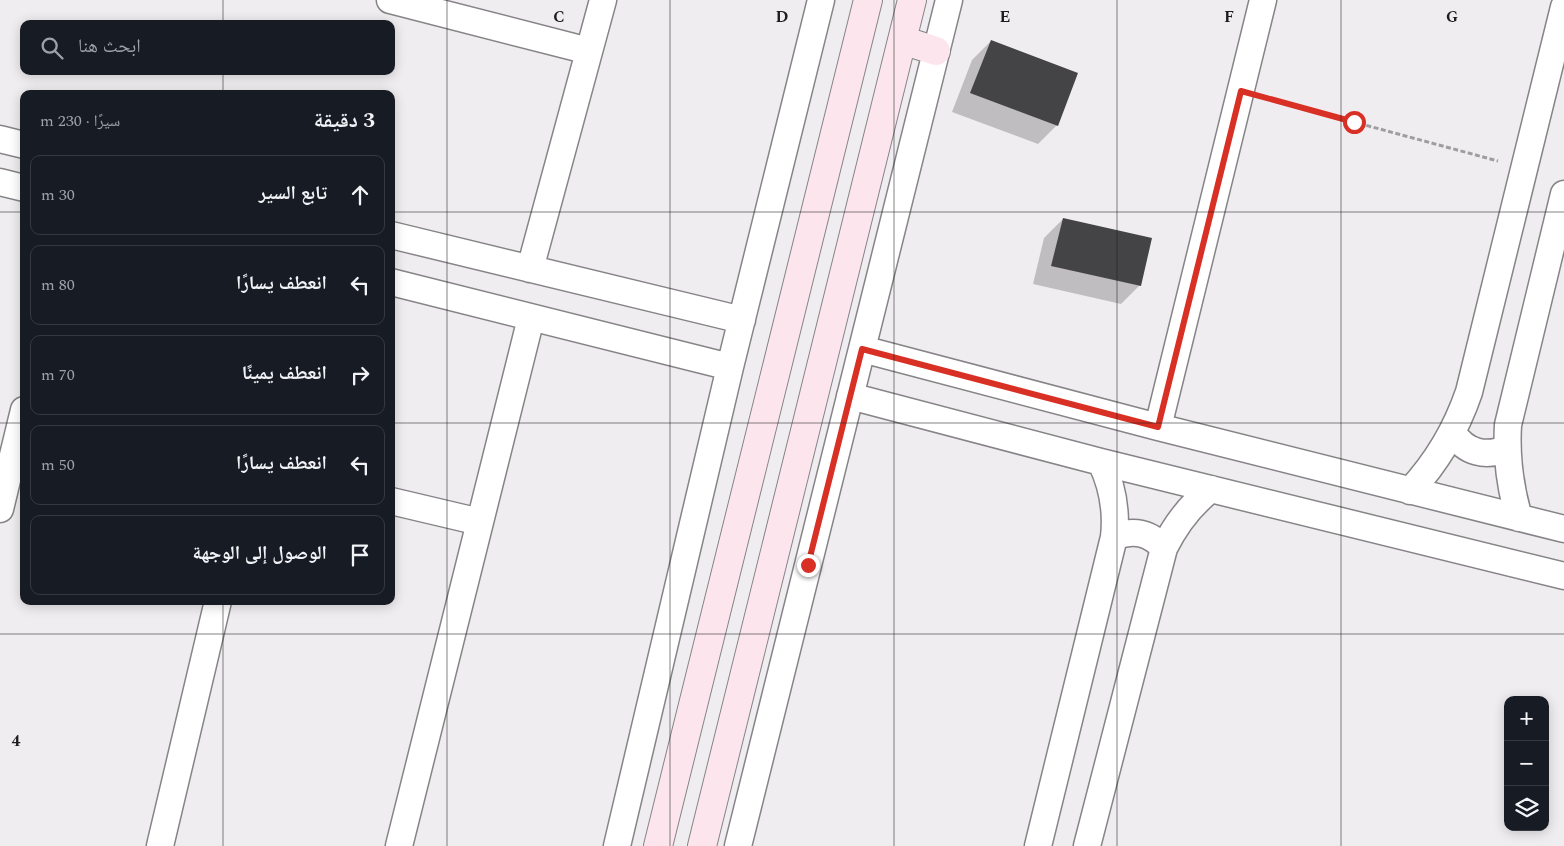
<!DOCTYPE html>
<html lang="ar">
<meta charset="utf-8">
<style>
:root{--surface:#171b24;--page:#20242c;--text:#f1f3f6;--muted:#9ea1a6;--line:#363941}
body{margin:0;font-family:Spectral,"Noto Naskh Arabic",serif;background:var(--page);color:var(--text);direction:rtl}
.controls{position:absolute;right:15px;bottom:15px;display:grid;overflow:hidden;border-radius:10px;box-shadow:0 2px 12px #0003}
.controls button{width:45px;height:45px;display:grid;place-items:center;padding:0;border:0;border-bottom:1px solid var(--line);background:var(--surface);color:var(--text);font:25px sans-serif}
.stop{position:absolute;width:15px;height:15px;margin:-11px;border:4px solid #d93025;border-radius:50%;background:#fff}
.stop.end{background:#d93025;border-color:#fff;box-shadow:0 1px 5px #0008}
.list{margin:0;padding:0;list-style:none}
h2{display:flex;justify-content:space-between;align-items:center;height:65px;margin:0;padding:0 20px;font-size:21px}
h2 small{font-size:16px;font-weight:400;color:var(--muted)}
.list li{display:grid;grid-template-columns:32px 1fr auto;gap:15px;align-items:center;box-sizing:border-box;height:80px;margin:0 10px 10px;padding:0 10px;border:1px solid var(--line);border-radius:10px}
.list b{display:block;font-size:19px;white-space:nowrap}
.list em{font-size:16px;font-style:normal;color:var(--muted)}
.icon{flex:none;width:28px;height:28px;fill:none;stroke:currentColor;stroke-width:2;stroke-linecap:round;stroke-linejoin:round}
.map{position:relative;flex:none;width:1564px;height:846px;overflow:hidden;direction:ltr}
.search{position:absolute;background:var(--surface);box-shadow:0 2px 12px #0003;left:20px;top:20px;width:375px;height:55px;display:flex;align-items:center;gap:12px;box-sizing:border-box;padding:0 18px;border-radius:10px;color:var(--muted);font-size:19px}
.panel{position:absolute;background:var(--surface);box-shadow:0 2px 12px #0003;left:20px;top:90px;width:375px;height:515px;border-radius:10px;direction:rtl}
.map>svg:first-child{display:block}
.shadow{fill:#0003}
.building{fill:#444446}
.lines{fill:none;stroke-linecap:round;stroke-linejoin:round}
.street-casing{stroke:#868487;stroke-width:29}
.secondary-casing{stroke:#868487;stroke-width:30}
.path{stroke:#9f9d9f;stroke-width:3;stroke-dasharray:5 2.5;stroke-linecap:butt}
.street{stroke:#fff;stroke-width:26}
.secondary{stroke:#fde5ee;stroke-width:28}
.route{stroke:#d93025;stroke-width:6}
.grid{fill:none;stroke:#1d1d1d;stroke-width:1;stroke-opacity:0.55}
.grid-label{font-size:16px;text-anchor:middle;font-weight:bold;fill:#1d1d1d;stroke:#f0edf0;stroke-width:5;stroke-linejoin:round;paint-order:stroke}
</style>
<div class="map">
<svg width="1564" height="846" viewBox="0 0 1564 846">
<rect width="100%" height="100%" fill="#f0edf0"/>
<path class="shadow" d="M991 41 1057 125 1038 144 952 112 972 60Z
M1063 219 1140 285 1121 304 1033 284 1044 238Z"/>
<path class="building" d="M991 40 1078 73 1058 126 970 93Z
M1063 218 1152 238 1141 286 1051 266Z"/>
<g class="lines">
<defs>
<path id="street" d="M390 0 589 51
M0 139 24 145
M0 182 24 188
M391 235 742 320
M530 269 603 0
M391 282 730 367
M862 349 1158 427 1564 529
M850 396 1101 462 1564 576
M1158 427 1263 0
M1453 433C1466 453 1485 457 1507 449
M1410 491C1438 461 1456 430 1469 392L1564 7
M391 501 480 522
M0 509 24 410
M1519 518C1510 487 1506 458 1508 425L1564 194
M1114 537C1134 529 1149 532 1164 548
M160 846 218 601
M399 846 531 318
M617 846 730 367 821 0
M738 846 949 0
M1038 846 1114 537C1117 510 1113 487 1101 462
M1087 846 1164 548C1176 524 1190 505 1211 489"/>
<path id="secondary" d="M902 40 936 51
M658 846 868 0
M702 846 912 0"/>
</defs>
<use href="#street" class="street-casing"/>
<use href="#secondary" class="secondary-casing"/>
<path class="path" d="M1265 98 1498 161"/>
<use href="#street" class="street"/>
<use href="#secondary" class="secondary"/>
</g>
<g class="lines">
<path class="route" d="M808 565 862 349 1158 427 1241 91 1354 122"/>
</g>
<path class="grid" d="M223 0V24M447 0V846M670 0V846M894 0V846M1117 0V846M1341 0V846M223 71V94M0 212H24M391 212H1564M0 423H24M391 423H1564M223 601V846M0 634H1564"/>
<g class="grid-label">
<text x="559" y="22">C</text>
<text x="782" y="22">D</text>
<text x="1005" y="22">E</text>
<text x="1229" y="22">F</text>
<text x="1452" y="22">G</text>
<text x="16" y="746">4</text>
</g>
</svg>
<div class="controls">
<button>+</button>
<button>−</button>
<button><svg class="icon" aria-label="layers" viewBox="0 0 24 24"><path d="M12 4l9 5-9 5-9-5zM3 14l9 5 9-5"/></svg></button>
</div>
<div class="stop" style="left:1354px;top:122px"></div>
<div class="stop end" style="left:808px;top:565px"></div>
<div class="search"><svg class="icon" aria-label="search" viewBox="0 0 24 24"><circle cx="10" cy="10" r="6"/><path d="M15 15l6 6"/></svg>ابحث هنا</div>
<section class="panel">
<h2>3 دقيقة<small>سيرًا · 230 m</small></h2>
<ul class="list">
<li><svg class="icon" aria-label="ahead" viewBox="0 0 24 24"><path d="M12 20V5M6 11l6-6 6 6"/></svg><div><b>تابع السير</b></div><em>30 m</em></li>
<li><svg class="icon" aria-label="left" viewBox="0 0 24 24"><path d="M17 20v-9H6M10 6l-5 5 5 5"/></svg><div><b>انعطف يسارًا</b></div><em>80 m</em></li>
<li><svg class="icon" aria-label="right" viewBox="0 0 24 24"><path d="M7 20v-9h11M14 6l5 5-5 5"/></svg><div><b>انعطف يمينًا</b></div><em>70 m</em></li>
<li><svg class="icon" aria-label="left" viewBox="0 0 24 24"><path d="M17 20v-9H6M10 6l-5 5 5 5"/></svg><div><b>انعطف يسارًا</b></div><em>50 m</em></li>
<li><svg class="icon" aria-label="arrive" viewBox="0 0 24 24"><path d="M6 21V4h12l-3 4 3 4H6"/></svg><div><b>الوصول إلى الوجهة</b></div></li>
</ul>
</section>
</div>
